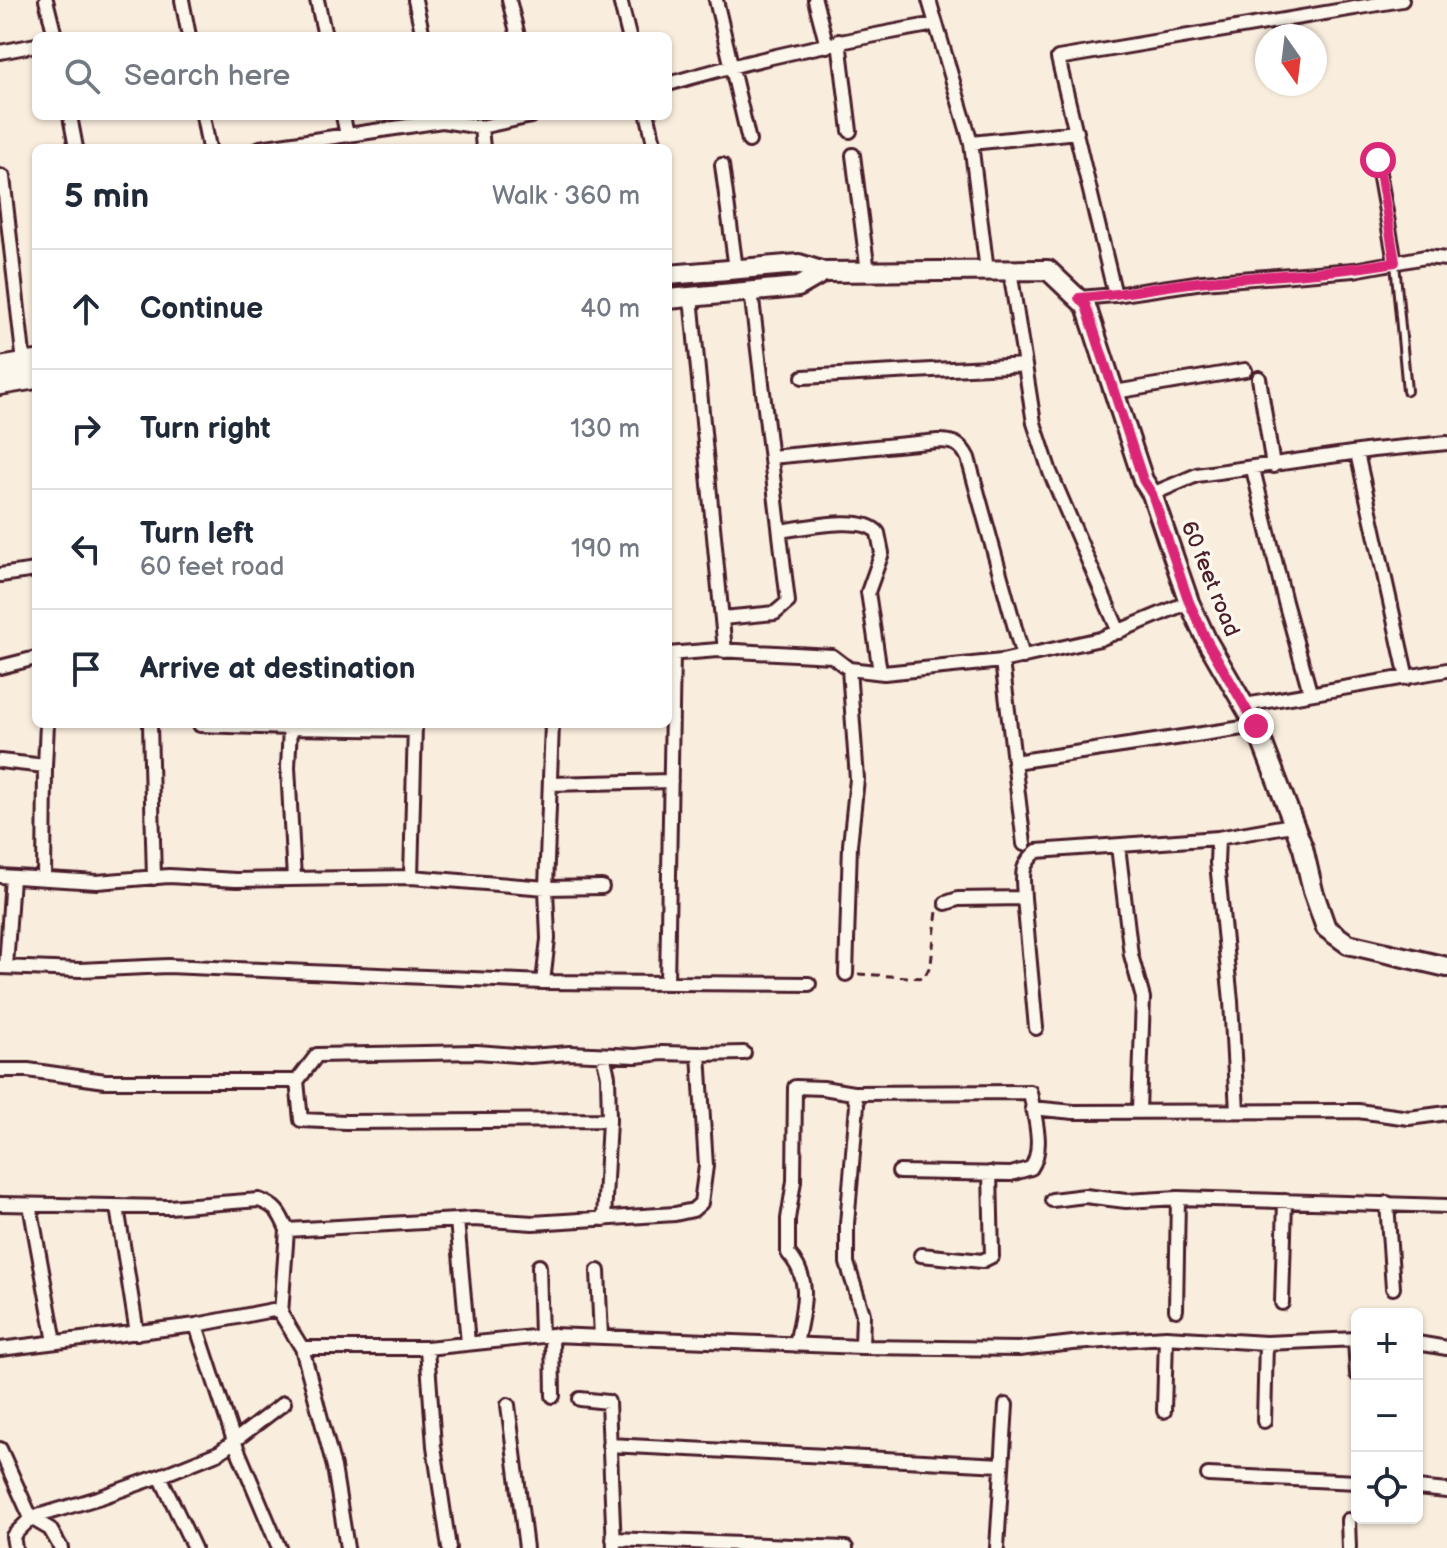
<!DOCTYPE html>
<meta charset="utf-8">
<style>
:root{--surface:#fff;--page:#f6f6f7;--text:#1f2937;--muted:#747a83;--line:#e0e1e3}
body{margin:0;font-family:"Balsamiq Sans",sans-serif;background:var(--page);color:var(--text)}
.controls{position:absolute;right:24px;bottom:24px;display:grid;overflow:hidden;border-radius:12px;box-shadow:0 2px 6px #0004}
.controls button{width:72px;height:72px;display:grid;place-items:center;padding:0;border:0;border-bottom:2px solid var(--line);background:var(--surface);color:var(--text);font:40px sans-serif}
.compass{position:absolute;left:1255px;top:24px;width:72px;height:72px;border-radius:50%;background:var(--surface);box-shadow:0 2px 6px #0004;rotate:166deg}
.stop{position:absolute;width:24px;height:24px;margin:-18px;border:6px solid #db2777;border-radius:50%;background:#fff}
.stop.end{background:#db2777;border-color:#fff;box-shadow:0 2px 8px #0008}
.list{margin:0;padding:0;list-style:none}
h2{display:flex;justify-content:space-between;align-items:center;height:104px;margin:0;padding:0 32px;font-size:34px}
h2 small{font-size:26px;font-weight:400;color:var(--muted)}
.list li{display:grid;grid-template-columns:52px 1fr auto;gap:24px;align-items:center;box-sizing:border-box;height:120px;padding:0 32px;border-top:2px solid var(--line)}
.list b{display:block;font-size:30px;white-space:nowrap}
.list p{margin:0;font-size:26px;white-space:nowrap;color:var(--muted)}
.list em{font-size:26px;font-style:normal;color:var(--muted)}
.icon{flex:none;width:44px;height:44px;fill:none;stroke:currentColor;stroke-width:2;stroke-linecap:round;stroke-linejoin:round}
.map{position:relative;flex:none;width:1447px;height:1548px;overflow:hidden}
.search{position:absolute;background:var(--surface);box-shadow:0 2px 6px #0004;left:32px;top:32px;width:640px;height:88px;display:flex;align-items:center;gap:20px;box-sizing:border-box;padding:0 28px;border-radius:12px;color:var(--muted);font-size:30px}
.panel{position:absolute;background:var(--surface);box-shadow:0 2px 6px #0004;left:32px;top:144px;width:640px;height:584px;border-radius:12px}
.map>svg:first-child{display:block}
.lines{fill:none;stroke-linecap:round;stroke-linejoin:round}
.lane-casing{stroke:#4a1f2b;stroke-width:12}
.street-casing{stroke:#4a1f2b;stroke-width:18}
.secondary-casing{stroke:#4a1f2b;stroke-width:24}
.path{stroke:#4a1f2b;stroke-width:3;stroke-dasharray:8 6;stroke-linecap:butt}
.lane{stroke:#fbf7ec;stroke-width:6}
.street{stroke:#fbf7ec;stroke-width:12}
.secondary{stroke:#fbf7ec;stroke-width:18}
.route{stroke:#db2777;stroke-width:10}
.labels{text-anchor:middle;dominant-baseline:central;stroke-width:7;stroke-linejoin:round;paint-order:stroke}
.street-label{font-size:22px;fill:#4a1f2b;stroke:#fbf7ec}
</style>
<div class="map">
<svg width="1447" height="1548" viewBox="0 0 1447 1548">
<rect width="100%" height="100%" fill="#f9eddd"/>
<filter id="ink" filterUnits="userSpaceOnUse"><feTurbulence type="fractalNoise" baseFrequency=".0125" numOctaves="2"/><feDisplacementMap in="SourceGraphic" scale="16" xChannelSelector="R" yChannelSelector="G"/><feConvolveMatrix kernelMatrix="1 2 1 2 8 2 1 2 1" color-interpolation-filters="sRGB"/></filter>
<g filter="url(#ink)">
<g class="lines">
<defs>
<path id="lane" d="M1395 263 1407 391"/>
<path id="street" d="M46 0 55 36
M182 0 189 36
M317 0 325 36
M415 0 423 36
M509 0 518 36
M620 0 629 36
M716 0 749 141
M815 0 827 46
M929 0 971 143 987 271
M839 41 850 131
M0 52 36 45
M668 84C756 58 845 40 935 24
M70 116 76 148
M203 116 209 148
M343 116 347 135
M648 116 655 148
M481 127 483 148
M971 143 1077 132
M260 148 442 121 481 127 531 116
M1375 150 1395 262
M853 155 868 272
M722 165 736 269
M0 176 3 177 24 363
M1010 270 1034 423 1050 472 1119 632
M1115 295 1058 58 1402 0
M691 297 725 651
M1079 298 1115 295 1203 282 1354 270 1425 257 1447 259
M803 377 1025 365
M1259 378 1273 466
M1115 392 1245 370
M1357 453 1407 678
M771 457 938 441C954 441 961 444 968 458L1023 657
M1253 469 1285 602 1310 692
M1152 494 1197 475 1373 450 1447 443
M780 531C803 528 864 514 878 533L882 553 868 592 880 672
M0 575 36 570
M722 618 775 613 788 602 751 291
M668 654 718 650 832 656 849 669 884 673 1002 661 1100 639 1189 602
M1002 661 1024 844
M0 667 36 658
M1245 705 1447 670
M150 724 154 878
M200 725 290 728
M0 761 45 766 47 724
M1014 762 1256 726
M550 784 671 781
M1118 846 1131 955 1143 998 1139 1111
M0 876 97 882 169 876 236 880 411 877 546 888 602 887
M411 877 415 725
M44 879 45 766
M294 879 288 767 290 728 415 730
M1024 898 1036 1028
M946 903 958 899 1024 898C1023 875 1019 867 1037 851L1218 838
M0 967 80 970 168 966 543 982 548 939 546 888 552 724
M6 967 12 877
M846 974 850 845 857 779 849 669
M543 982 809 984
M667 983 673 654
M0 1070H28L105 1081H297L301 1120 346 1122 609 1120 608 1076 603 1055
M297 1081 317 1055 477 1052 530 1056 570 1053 636 1056 662 1053 699 1054
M853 1093 1030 1092C1034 1115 1045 1148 1031 1168L1011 1174 899 1172
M1032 1108 1074 1112 1358 1111 1409 1118 1447 1113
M1237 1111 1231 1001 1217 863 1218 838 1292 825
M1052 1200 1085 1196 1126 1201 1178 1198 1447 1206
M1387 1203 1393 1288
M0 1204 169 1207 259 1200C276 1206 280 1213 287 1230L474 1219 533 1223 675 1214 693 1210 701 1203 706 1166 699 1054 744 1053
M30 1205 55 1342
M117 1207 137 1333
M604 1219 609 1120
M457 1220 468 1343
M921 1255 982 1261 992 1256 990 1173
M539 1266 541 1336
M598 1271 601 1337
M1282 1303 1285 1201
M1176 1310 1178 1198
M281 1314 287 1230
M552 1335 553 1396
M1355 1339 1357 1374
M1417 1343 1447 1348
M796 1345C802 1310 814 1282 788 1253V1219L794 1181 795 1087 823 1088 853 1093 857 1105 847 1224V1263L863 1314 862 1347
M302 1348 334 1467 347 1548
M427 1348 434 1446 449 1548
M0 1349 196 1325 273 1310 281 1314 302 1348H427L552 1335 862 1347 1019 1349 1073 1343 1166 1337 1266 1343 1357 1339
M580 1399 608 1402 614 1548
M508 1405 526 1548
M1164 1411 1166 1337
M1264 1421 1266 1343
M609 1445 1002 1465
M0 1449 31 1518 50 1529 61 1548
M1208 1475 1357 1482
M160 1476 220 1452 234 1441 196 1325
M1417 1488 1447 1491
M1348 1520 1349 1548
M613 1539 846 1548
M15 1548 13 1536 31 1518 101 1497 160 1476 194 1548
M279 1548 234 1441 284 1403
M997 1548 1006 1405"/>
<path id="secondary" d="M668 275 799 264 824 272 1048 270 1086 306 1143 480 1152 494 1189 602 1207 641 1256 726 1303 848 1313 891 1326 928 1348 944 1447 967
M668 299 798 287 824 272
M0 367 36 361
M0 385 36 379"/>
</defs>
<use href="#lane" class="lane-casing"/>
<use href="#street" class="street-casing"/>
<use href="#secondary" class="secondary-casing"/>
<path class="path" d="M858 974 924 978 931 964 937 911"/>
<use href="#lane" class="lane"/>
<use href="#street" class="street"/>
<use href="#secondary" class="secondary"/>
</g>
</g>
<g class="lines" filter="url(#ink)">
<path class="route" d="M1256 726 1207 641 1189 602 1152 494 1143 480 1086 306 1079 298C1122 295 1164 285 1207 281 1270 275 1333 273 1395 262L1378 160"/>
</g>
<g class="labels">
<g class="street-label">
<text transform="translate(1210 579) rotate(68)">60 feet road</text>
</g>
</g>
</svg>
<div class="controls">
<button>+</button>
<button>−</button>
<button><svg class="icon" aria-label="locate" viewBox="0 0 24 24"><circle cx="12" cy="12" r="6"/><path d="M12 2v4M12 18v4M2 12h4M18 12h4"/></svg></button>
</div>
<svg class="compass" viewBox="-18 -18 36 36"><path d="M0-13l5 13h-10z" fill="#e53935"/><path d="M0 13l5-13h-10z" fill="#747a83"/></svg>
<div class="stop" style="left:1378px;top:160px"></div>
<div class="stop end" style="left:1256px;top:726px"></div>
<div class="search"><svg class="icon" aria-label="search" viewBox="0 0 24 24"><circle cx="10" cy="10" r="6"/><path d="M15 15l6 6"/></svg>Search here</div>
<section class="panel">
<h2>5 min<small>Walk · 360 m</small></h2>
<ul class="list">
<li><svg class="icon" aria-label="ahead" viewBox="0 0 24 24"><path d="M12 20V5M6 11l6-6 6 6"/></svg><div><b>Continue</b></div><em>40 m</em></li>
<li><svg class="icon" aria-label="right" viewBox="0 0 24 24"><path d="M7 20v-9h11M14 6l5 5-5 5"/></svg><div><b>Turn right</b></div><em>130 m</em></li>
<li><svg class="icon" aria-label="left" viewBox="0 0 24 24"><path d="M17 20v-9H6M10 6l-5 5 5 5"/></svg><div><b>Turn left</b><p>60 feet road</p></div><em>190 m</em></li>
<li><svg class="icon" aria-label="arrive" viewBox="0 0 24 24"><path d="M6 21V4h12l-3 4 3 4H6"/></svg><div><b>Arrive at destination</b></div></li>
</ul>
</section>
</div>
